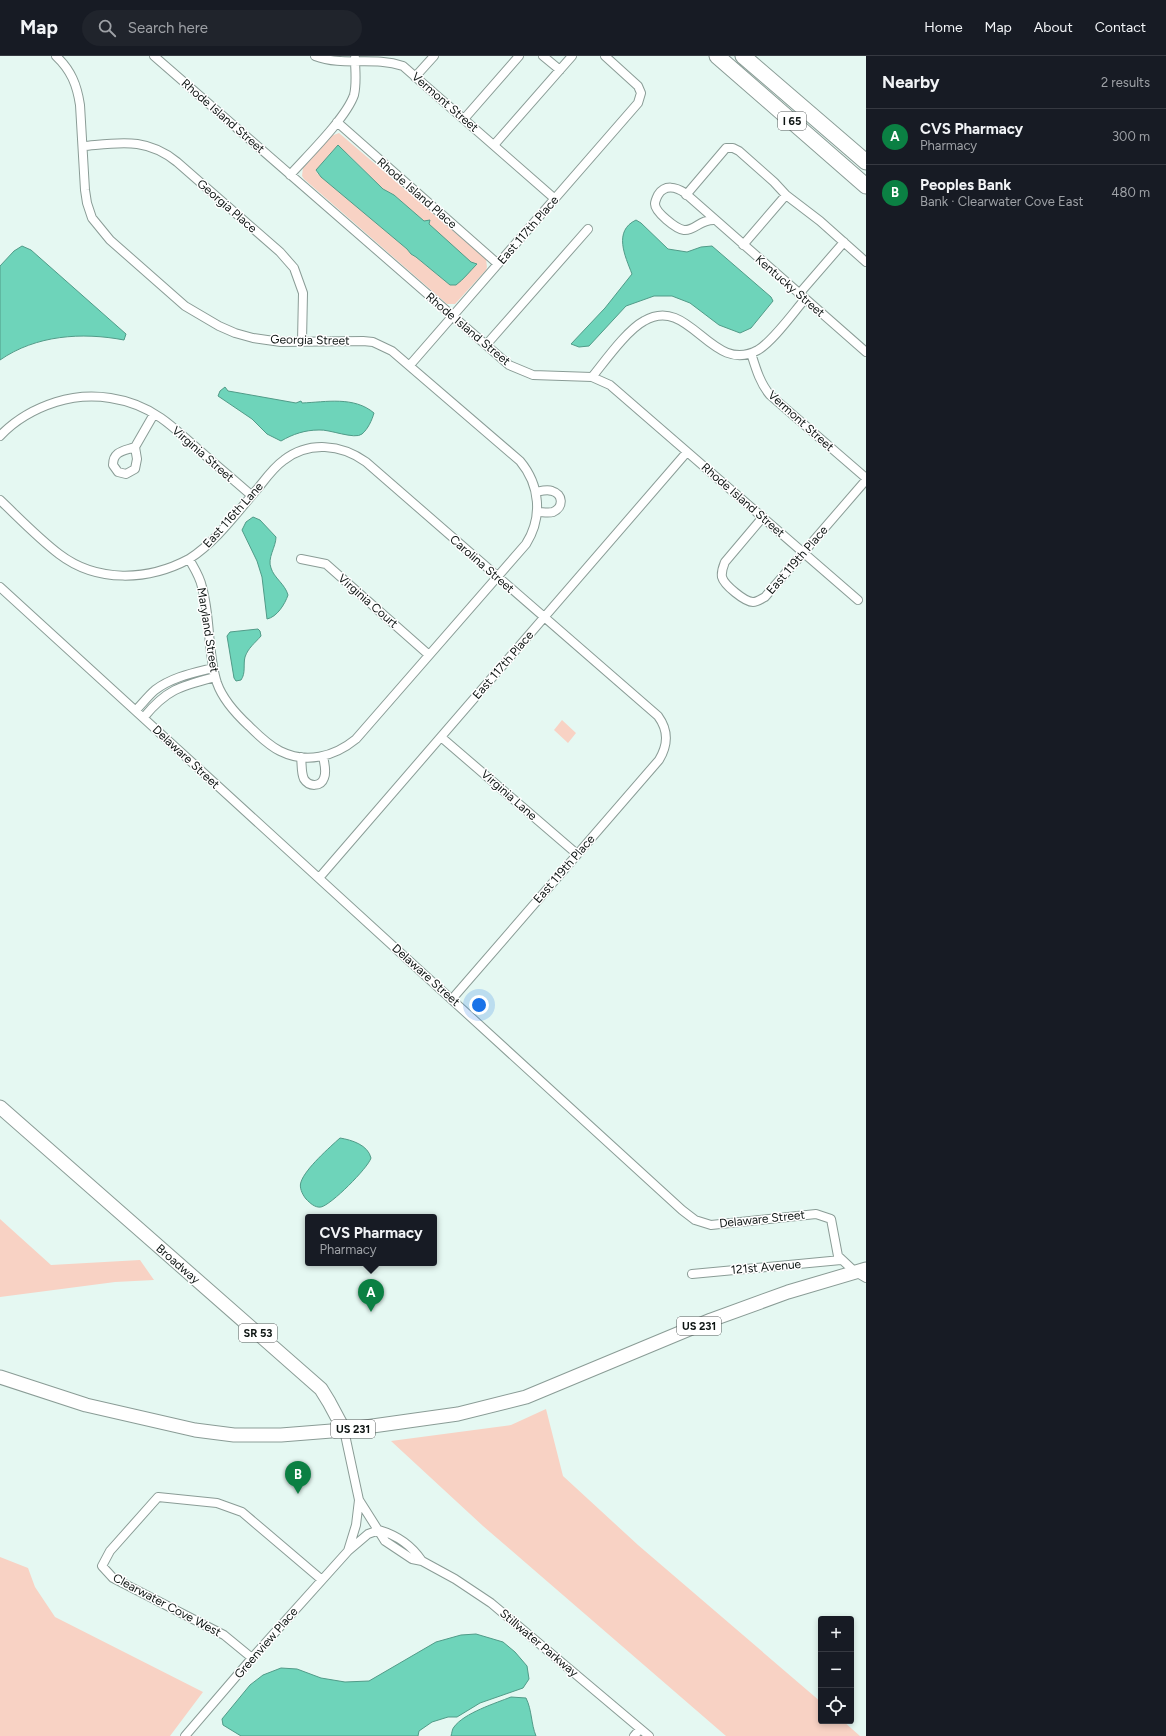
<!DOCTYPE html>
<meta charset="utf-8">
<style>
:root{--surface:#171b24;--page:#20242c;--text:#f1f3f6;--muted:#9ea1a6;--line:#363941;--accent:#0b8043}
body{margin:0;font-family:Figtree,sans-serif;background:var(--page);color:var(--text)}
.controls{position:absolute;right:12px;bottom:12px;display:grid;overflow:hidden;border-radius:4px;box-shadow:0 2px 6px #0003}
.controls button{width:36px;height:36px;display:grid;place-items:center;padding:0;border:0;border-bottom:1px solid var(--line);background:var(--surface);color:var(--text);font:20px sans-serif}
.you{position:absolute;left:479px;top:949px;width:14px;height:14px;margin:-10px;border:3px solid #fff;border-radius:50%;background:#1a73e8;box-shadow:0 0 0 6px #1a73e833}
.badge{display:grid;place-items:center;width:26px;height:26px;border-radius:50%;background:var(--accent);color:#fff;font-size:13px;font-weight:700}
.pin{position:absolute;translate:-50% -33px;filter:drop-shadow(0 1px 2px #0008)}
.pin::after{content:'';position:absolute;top:21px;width:14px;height:12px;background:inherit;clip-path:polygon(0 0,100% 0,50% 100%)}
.popup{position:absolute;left:305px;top:1158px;width:132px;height:52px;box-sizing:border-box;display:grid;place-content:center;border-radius:4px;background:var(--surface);filter:drop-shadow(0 1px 3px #0005);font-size:13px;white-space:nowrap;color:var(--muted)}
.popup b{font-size:15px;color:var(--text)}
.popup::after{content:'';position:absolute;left:50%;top:100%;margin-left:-8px;border:8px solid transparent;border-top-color:var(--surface)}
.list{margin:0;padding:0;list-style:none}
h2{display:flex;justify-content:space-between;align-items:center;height:52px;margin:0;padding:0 16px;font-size:17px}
h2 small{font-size:13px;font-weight:400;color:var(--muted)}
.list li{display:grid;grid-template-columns:26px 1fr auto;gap:12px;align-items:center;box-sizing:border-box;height:56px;padding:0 16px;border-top:1px solid var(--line)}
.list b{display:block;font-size:15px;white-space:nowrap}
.list p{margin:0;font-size:13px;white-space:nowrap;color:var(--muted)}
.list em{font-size:13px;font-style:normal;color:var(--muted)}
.icon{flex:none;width:22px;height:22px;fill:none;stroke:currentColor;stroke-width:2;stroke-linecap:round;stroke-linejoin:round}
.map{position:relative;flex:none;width:866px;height:1680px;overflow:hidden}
header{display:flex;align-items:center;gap:24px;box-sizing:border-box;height:56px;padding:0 20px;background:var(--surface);border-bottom:1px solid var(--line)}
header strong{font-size:19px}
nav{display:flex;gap:22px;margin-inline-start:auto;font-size:14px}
.search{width:280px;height:36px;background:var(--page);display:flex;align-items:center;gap:10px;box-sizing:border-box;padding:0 14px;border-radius:22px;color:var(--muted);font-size:15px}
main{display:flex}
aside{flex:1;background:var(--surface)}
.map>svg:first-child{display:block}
.green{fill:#f8d2c4;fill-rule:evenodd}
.water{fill:#6ed4ba;stroke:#519b88}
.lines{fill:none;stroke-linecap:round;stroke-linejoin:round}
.minor-casing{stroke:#8a9c96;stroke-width:10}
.primary-casing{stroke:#8a9c96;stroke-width:15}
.motorway-casing{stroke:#8a9c96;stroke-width:17}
.minor{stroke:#fff;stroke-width:8}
.primary{stroke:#fff;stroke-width:13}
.motorway{stroke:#fff;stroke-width:15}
.labels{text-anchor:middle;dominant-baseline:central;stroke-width:3;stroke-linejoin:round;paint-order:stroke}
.shield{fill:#fff;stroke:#565b5a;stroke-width:1}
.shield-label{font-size:11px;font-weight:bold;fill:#0e1513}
.street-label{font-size:12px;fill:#0e1513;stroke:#fff}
</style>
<header>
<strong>Map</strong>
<div class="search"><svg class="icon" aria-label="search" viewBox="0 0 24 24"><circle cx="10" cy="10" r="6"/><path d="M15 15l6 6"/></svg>Search here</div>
<nav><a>Home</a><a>Map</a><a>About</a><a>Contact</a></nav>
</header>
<main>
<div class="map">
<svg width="866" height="1680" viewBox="0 0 866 1680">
<rect width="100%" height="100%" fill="#e5f8f2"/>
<path class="green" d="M339 77 486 203 487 211 486 214 455 248H447L304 123 302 120 303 112 331 80ZM337 91 348 98 383 133 394 139 424 165H430L429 168 471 207 477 208 476 210 473 211 456 229H450L416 201 411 198 407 193 317 117 316 115Z
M562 664 576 677 568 687 554 674Z
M0 1163 51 1209 140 1204 154 1224 115 1226 0 1241Z
M546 1353 563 1420 638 1489 821 1646V1665H843L860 1680H726L483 1470 391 1385 511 1369Z
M0 1501 28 1512 35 1531 55 1561 203 1636 170 1680H0Z"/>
<path class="water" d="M338 89 383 133 394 139 424 165 430 164 429 168 471 206 477 208C470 215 464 223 456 229H450L416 201 411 198 407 193 321 121 316 114Z
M636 164 641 167 668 193 687 196 701 191 712 190 771 241 773 245 751 272 740 277 719 269 690 247 672 240H654L626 250 589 290 579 291 571 288 605 252 632 218C625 200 613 175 636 164Z
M22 190 31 194 126 278 124 284C82 276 36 279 0 304V210L14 195Z
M225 331 228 335 234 336 296 347 301 345 302 347C326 346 354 340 374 357 372 364 368 373 362 378 355 384 329 373 319 374 305 374 293 378 281 385L267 378 252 363 218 340 220 335Z
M253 461 260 464 276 481C276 491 267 502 271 512 274 522 285 528 288 539 285 548 277 561 267 563L262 521 257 505 242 474 246 466Z
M258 573 260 575 261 580C255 587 248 592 245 601 243 609 246 617 241 624L236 625 234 622 227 580 230 576Z
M340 1082C352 1084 368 1089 371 1102 368 1112 331 1149 321 1151 315 1152 310 1147 306 1143 302 1138 299 1131 301 1126 305 1113 330 1091 340 1082Z
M476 1578 503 1586 515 1596 527 1610 529 1623 523 1632 480 1647 457 1661H448L432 1666 419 1675 418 1680H241L223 1669 222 1663 250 1629 263 1619 281 1612 297 1613 321 1622 345 1626 369 1625 436 1586 461 1579Z
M511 1641 526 1642C532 1654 531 1668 536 1680H451C452 1677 452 1673 454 1671 464 1657 496 1647 511 1641Z"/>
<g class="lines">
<defs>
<path id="minor" d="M154 0 509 309 533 319 592 321 610 329 858 544
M315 0C344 11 373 0 403 10L555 143
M543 0 560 14
M415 21 434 0
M464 63 519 0
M337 66 498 208
M494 89 572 0
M83 90C120 87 146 81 177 106L280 196 294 212 303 237 302 285
M290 119C308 99 346 62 354 39 357 27 355 14 355 2
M686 139 726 92H733L739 95 774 126 786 139 820 165 866 206
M715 164C700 163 695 175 684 174 676 173 655 156 655 148 655 145 657 141 658 139 665 128 676 131 685 137L866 296
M743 189 786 139
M799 238 844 186
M486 289 588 173
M751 297C756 313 760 327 770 339L866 422
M410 309 638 47 641 37 638 30 605 0
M592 321C605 305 627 274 644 265 690 238 711 320 758 294 773 285 793 257 805 243
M0 380C16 363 34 353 56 346 91 335 131 341 161 362 174 371 186 383 198 393 216 409 234 424 251 439
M135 391C124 395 113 395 113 409L118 416 126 418 135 413 137 403 135 391 154 358
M536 436C541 435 547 433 552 435 563 438 564 451 553 456 549 457 542 456 537 456
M0 444C19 462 38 482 59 498 97 527 148 525 189 503 194 512 200 521 202 531 211 562 207 596 217 627 223 644 236 658 249 670 258 679 268 689 280 695 306 708 334 701 356 683L526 488C543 461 540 429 520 405L392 295 373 286 363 285 281 286 253 282 235 277 219 270 185 250 110 184 92 162 87 147 85 134 80 49C77 29 71 14 56 0
M763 461 725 506C723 511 721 515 722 521 724 529 745 546 753 546 757 546 761 543 765 541L866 424
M189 503C217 485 237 456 259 431 266 422 274 411 284 404 309 385 341 388 366 406L658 660C669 675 668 689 659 704L452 943
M301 503 326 508 429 599
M0 531 682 1154 695 1164 711 1169 816 1158 831 1163 838 1200 854 1215 866 1222
M136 654C142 648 148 640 155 634 172 621 193 617 213 612
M144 661C167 633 181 630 215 621
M441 681 577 798
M301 701C302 708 301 717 304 723 309 731 321 731 324 722 327 715 324 707 323 700
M319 822 687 396
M692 1218 841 1204
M344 1374 359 1444 385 1485 412 1503 422 1505 455 1523 491 1547 649 1680
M379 1474C396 1479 412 1490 422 1505
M348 1495 356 1469 359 1444
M252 1602 224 1579 113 1522 102 1510 110 1495 158 1441 217 1447 242 1456 322 1524
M185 1680 252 1602 348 1495 368 1478 379 1474
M634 1680 640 1673"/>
<path id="primary" d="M0 1051 321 1333 329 1346 344 1374
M0 1321 86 1349 195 1374 234 1379H281L344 1374 458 1358 526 1341 711 1264 788 1236 866 1213"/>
<path id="motorway" d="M717 0 866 130
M743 0 866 106"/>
</defs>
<use href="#minor" class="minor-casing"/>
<use href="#primary" class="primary-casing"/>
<use href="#motorway" class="motorway-casing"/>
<use href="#minor" class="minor"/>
<use href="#primary" class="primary"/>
<use href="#motorway" class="motorway"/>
</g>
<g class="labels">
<g class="shield">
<rect x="778" y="56" width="28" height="18" rx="3"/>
<rect x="677" y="1261" width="44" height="18" rx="3"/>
<rect x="239" y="1268" width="38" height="18" rx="3"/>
<rect x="331" y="1364" width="44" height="18" rx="3"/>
</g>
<g class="shield-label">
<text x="792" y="65">I 65</text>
<text x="699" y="1270">US 231</text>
<text x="258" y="1277">SR 53</text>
<text x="353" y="1373">US 231</text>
</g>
<g class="street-label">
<text transform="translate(445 46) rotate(41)">Vermont Street</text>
<text transform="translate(223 60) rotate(41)">Rhode Island Street</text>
<text transform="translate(417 137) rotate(41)">Rhode Island Place</text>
<text transform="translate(227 150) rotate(41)">Georgia Place</text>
<text transform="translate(528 174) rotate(-49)">East 117th Place</text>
<text transform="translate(790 230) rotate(41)">Kentucky Street</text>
<text transform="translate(468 273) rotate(40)">Rhode Island Street</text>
<text transform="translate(310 284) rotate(1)">Georgia Street</text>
<text transform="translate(801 365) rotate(42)">Vermont Street</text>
<text transform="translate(203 398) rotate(41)">Virginia Street</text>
<text transform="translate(743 444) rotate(41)">Rhode Island Street</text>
<text transform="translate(233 459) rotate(-48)">East 116th Lane</text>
<text transform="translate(797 504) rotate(-49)">East 119th Place</text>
<text transform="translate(482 508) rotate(41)">Carolina Street</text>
<text transform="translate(368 545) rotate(41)">Virginia Court</text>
<text transform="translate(208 574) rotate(81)">Maryland Street</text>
<text transform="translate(503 609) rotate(-49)">East 117th Place</text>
<text transform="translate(186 701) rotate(43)">Delaware Street</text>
<text transform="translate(509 739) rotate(41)">Virginia Lane</text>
<text transform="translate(564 813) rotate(-49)">East 119th Place</text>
<text transform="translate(426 919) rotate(42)">Delaware Street</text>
<text transform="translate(762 1163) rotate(-6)">Delaware Street</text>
<text transform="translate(178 1208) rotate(41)">Broadway</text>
<text transform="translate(766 1211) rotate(-5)">121st Avenue</text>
<text transform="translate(167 1549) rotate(28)">Clearwater Cove West</text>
<text transform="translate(266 1587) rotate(-49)">Greenview Place</text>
<text transform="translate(539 1587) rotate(40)">Stillwater Parkway</text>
</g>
</g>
</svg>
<div class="controls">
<button>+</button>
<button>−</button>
<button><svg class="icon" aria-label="locate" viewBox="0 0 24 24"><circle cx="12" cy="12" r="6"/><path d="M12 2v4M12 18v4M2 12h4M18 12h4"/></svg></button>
</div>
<div class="you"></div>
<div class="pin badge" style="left:371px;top:1256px">A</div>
<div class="popup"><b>CVS Pharmacy</b>Pharmacy</div>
<div class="pin badge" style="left:298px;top:1438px">B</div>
</div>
<aside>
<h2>Nearby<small>2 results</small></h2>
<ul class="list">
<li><span class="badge">A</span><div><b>CVS Pharmacy</b><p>Pharmacy</p></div><em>300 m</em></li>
<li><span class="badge">B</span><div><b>Peoples Bank</b><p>Bank · Clearwater Cove East</p></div><em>480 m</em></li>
</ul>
</aside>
</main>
